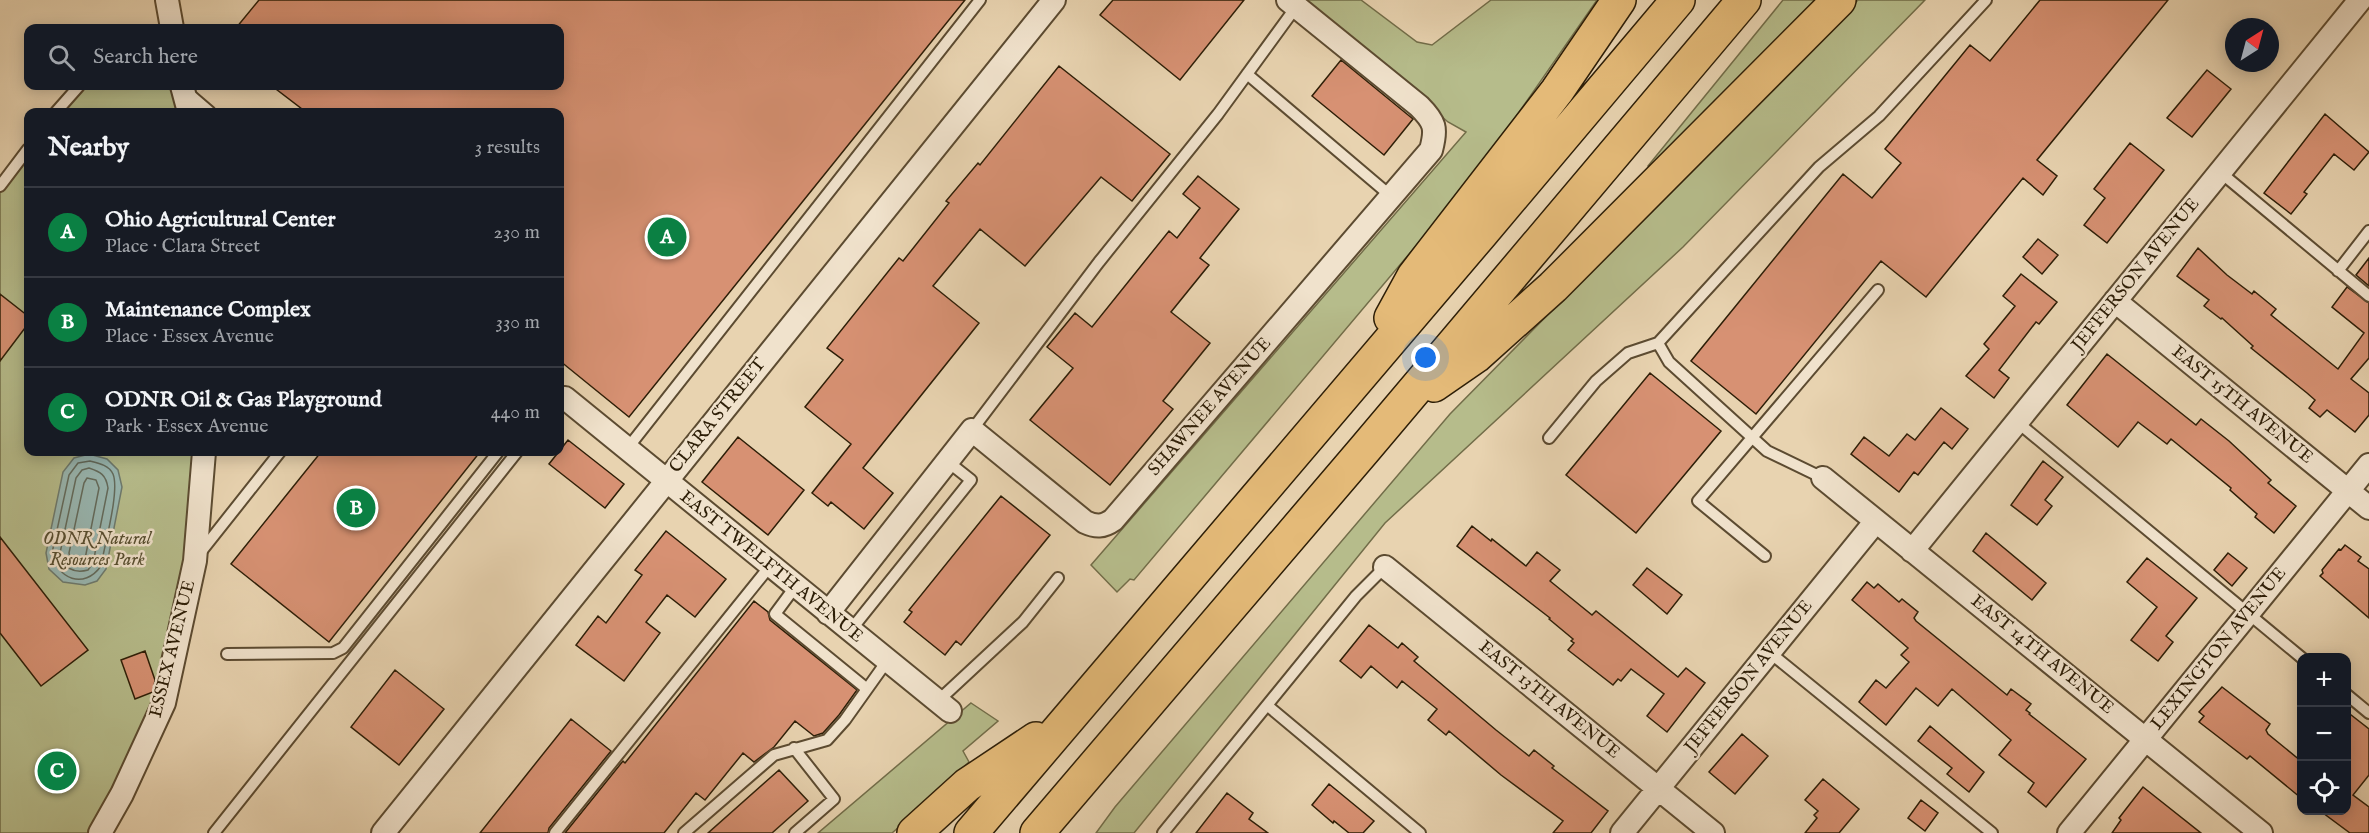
<!DOCTYPE html>
<meta charset="utf-8">
<style>
:root{--surface:#171b24;--page:#242831;--text:#f1f3f6;--muted:#9ea1a6;--line:#363941;--accent:#0b8043}
body{margin:0;font-family:"IM FELL English",serif;background:var(--page);color:var(--text)}
.controls{position:absolute;right:18px;bottom:18px;display:grid;overflow:hidden;border-radius:12px;box-shadow:0 3px 15px #0003}
.controls button{width:54px;height:54px;display:grid;place-items:center;padding:0;border:0;border-bottom:2px solid var(--line);background:var(--surface);color:var(--text);font:30px sans-serif}
.compass{position:absolute;left:2225px;top:18px;width:54px;height:54px;border-radius:50%;background:var(--surface);box-shadow:0 3px 15px #0003;rotate:36deg}
.you{position:absolute;left:1426px;top:358px;width:21px;height:21px;margin:-15px;border:4px solid #fff;border-radius:50%;background:#1a73e8;box-shadow:0 0 0 9px #1a73e833}
.badge{display:grid;place-items:center;width:39px;height:39px;border-radius:50%;background:var(--accent);color:#fff;font-size:20px;font-weight:700}
.pin{position:absolute;translate:-50% -50%;border:3px solid #fff;box-shadow:0 2px 6px #0006}
.list{margin:0;padding:0;list-style:none}
h2{display:flex;justify-content:space-between;align-items:center;height:78px;margin:0;padding:0 24px;font-size:26px}
h2 small{font-size:20px;font-weight:400;color:var(--muted)}
.list li{display:grid;grid-template-columns:39px 1fr auto;gap:18px;align-items:center;box-sizing:border-box;height:90px;padding:0 24px;border-top:2px solid var(--line)}
.list b{display:block;font-size:22px;white-space:nowrap}
.list p{margin:0;font-size:20px;white-space:nowrap;color:var(--muted)}
.list em{font-size:20px;font-style:normal;color:var(--muted)}
.icon{flex:none;width:33px;height:33px;fill:none;stroke:currentColor;stroke-width:2;stroke-linecap:round;stroke-linejoin:round}
.map{position:relative;flex:none;width:2369px;height:833px;overflow:hidden}
.search{position:absolute;background:var(--surface);box-shadow:0 3px 15px #0003;left:24px;top:24px;width:540px;height:66px;display:flex;align-items:center;gap:15px;box-sizing:border-box;padding:0 21px;border-radius:12px;color:var(--muted);font-size:22px}
.panel{position:absolute;background:var(--surface);box-shadow:0 3px 15px #0003;left:24px;top:108px;width:540px;height:348px;border-radius:12px}
.map>svg:first-child{display:block}
.green{fill:#b6bc8b;stroke:#726d49;stroke-width:1.5}
.water{fill:#98b7b2;stroke:#6d7a6e;stroke-width:1.5}
.lines{fill:none;stroke-linecap:round;stroke-linejoin:round}
.shore{stroke:#626a5c;stroke-width:1.5}
.building{fill:#d79173;stroke:#2d1e07;stroke-width:1.5}
.lane-casing{stroke:#5c4b31;stroke-width:14}
.street-casing{stroke:#5c4b31;stroke-width:26}
.highway-casing{stroke:#2d1e07;stroke-width:36}
.lane{stroke:#f0e2cc;stroke-width:10}
.street{stroke:#f0e2cc;stroke-width:22}
.highway{stroke:#e4ba78;stroke-width:33}
.labels{text-anchor:middle;dominant-baseline:central;stroke-width:5;stroke-linejoin:round;paint-order:stroke}
.street-label{font-size:18px;fill:#2d1e07;stroke:#f0e2cc}
.park-label{font-size:18px;font-style:italic;fill:#564d2f;stroke:#f0e2cc}
</style>
<div class="map">
<svg width="2369" height="833" viewBox="0 0 2369 833">
<rect width="100%" height="100%" fill="#e8d3b0"/>
<filter id="stains"><feTurbulence type="fractalNoise" baseFrequency=".00333" numOctaves="4"/><feColorMatrix values="0 0 0 0 .2 0 0 0 0 .09 0 0 0 0 .02 0 0 0 .5 -.17"/></filter>
<radialGradient id="worn" r=".72"><stop offset=".6" stop-color="#630" stop-opacity="0"/><stop offset="1" stop-color="#630" stop-opacity=".3"/></radialGradient>
<path class="green" d="M1305 0H1361L1417 42 1432 45 1491 0H1597L1515 118 1453 202 1134 580 1130 579 1117 592 1091 565 1466 132 1448 122Z
M1783 0H1820L1651 169 1648 166Z
M1858 0H1925L1683 247 1385 523 1134 833H1096L1115 807 1450 414Z
M79 86H180L189 112H56Z
M28 149V452H204L164 703 100 833H0V186Z
M971 703 998 721 963 751 969 762 899 827 892 833H818Z"/>
<path class="water" d="M89 454 107 459 118 470 122 487 106 569 97 581 85 585 63 582 49 569 46 553 63 472 74 458Z"/>
<g class="lines">
<path class="shore" d="M90 461C98 463 109 465 113 474 120 491 104 547 101 566 84 590 57 579 52 553L69 475 78 463Z
M89 468C101 472 106 475 108 488L93 563 88 570C73 574 62 567 60 553L76 478 82 470Z
M87 478 96 480 99 488 85 559 82 562 74 561 70 557 69 553 84 483Z"/>
</g>
<path class="building" d="M259 0H965L629 417 560 361V112H306L272 86H560V28H236Z
M1113 0H1244L1180 80 1100 15Z
M2040 0H2168L2037 160 2057 176 2043 195 2023 178 1926 297 1881 261 1756 414 1691 361 1843 174 1872 198 1901 163 1885 149 1970 45 1990 61Z
M1341 60 1413 119 1384 155 1312 96Z
M1059 66 1170 154 1132 201 1101 177 1025 266 980 229 933 286 979 323 863 468 893 493 864 529 831 502 828 506 812 493 851 444 805 407 843 360 827 348 899 258 903 261 949 203 946 201 978 163 980 165Z
M2207 70 2231 89 2192 137 2167 118Z
M2325 114 2369 152 2354 170 2334 154 2304 192 2307 194 2291 214 2264 193Z
M2130 143 2164 170 2107 243 2084 225 2105 198 2094 189Z
M1198 176 1239 209 1200 258 1209 265 1171 312 1210 343 1163 401 1173 409 1110 485 1030 420 1073 368 1047 347 1075 313 1092 327 1169 231 1177 238 1200 208 1183 194Z
M2038 239 2058 255 2042 274 2023 257Z
M2198 248 2227 275 2252 294 2254 291 2276 309 2271 315 2338 369 2364 333 2332 307 2347 287 2369 303V358L2351 379 2369 393V415L2355 432 2327 410 2320 417 2309 408 2315 400 2307 393 2251 348 2253 346 2222 318 2221 319 2204 306 2209 300 2177 276Z
M2369 258V286L2356 275Z
M2021 274 2057 302 2039 324 2036 322 1999 370 2009 378 1994 398 1966 376 1989 349 1984 344 2015 306 2003 296Z
M0 294 28 316V324L0 361Z
M2107 354 2196 425 2201 419 2229 441 2271 480 2268 483 2296 506 2274 533 2255 517 2257 514 2230 490 2231 488 2171 439 2167 444 2138 422 2118 447 2067 405Z
M1650 373 1721 431 1636 533 1566 475Z
M1941 408 1968 429 1952 449 1944 442 1918 475 1914 472 1899 492 1851 454 1864 437 1889 456 1907 434 1915 440Z
M738 437 804 490 768 535 702 482Z
M568 440 624 484 605 508 549 464Z
M321 452H480L329 642 231 564Z
M2043 461 2063 477 2045 500 2052 506 2037 525 2011 505Z
M1001 496 1050 535 961 645 956 641 945 655 904 622 912 612 909 610Z
M1472 526 1491 541 1492 539 1526 566 1537 552 1560 570 1550 581 1592 615 1596 611 1678 677 1686 668 1705 683 1667 732 1647 716 1664 694 1631 669 1621 681 1618 679 1613 685 1568 650 1574 643 1571 641 1573 639 1549 619 1550 618 1457 546Z
M666 531 726 579 695 617 667 595 646 622 660 633 624 681 576 645 598 616 606 623 642 575 635 570Z
M1986 533 2046 583 2032 600 1973 551Z
M0 537 88 650 41 686 0 633Z
M2345 545 2361 557 2358 561 2369 569V618L2320 576 2323 573 2322 570 2339 549 2341 550Z
M2228 553 2247 568 2232 586 2214 570Z
M2147 558 2197 598 2166 636 2173 642 2158 661 2131 640 2157 607 2127 582Z
M1647 568 1682 595 1667 614 1633 585Z
M1867 582 1874 588 1878 584 1899 602 1902 599 1918 612 1914 618 1916 621 2007 695 2011 689 2031 704 2026 710 2030 713 2029 714 2086 759 2046 807 2028 792 2034 783 1999 755 2011 740 1952 689 1938 706 1916 688 1886 725 1859 702 1876 680 1886 688 1909 662 1901 655 1908 648 1852 600Z
M754 601 768 612 770 620 857 690 839 715 823 733 814 736 795 721 774 747 754 762 743 753 705 800 696 793 664 833H565L623 761 625 763Z
M1369 625 1398 648 1402 643 1418 657 1414 661 1496 730 1529 756 1534 750 1554 766 1552 768 1608 811 1591 833H1553L1563 821 1501 775 1449 731 1446 735 1428 720 1437 709 1402 681 1397 688 1371 666 1361 678 1340 661Z
M145 651 155 680 153 692 135 699 121 660Z
M395 670 444 709 399 765 351 727Z
M2222 687 2270 724 2266 730 2268 734 2301 761V798L2250 756 2247 759 2199 722 2204 716 2199 712Z
M2346 711 2369 729V775L2353 795 2369 807V833H2350L2319 810H2346Z
M571 719 611 751 549 828 548 833H480Z
M1930 726 1984 772 1969 792 1947 774 1952 768 1918 741Z
M1742 734 1768 756 1735 794 1709 772Z
M779 770 808 801 772 833H708Z
M1823 779 1859 809 1839 833H1805L1817 818 1814 815 1818 811 1805 800Z
M1329 784 1374 821 1363 833H1349L1334 821 1333 823 1312 805Z
M2143 787 2201 833H2112L2121 820 2119 818Z
M1227 793 1253 813 1249 819 1268 833H1196Z
M1921 800 1938 813 1925 831 1908 818Z"/>
<g class="lines">
<defs>
<path id="lane" d="M1247 74 1392 197
M189 94 210 112
M56 112 79 86
M2220 172 2369 296
M0 186 28 149
M2338 271 2369 231
M2016 421 2302 658
M972 430 1099 262 1218 114 1296 7
M1549 438 1596 381 1628 353 1658 343
M627 449 980 0
M1823 478 1767 451 1669 362 1658 343 1819 167 1879 116 1986 0
M200 553 280 452
M1765 556 1698 501 1878 290
M795 587 775 614 867 689
M850 631 971 480 947 461
M1769 652 1992 833
M227 654 333 653 343 648 498 452
M2346 694 2369 713
M938 701 1023 622 1058 578
M1268 706 1420 833
M794 748 834 799 795 833
M214 833 517 452
M555 833 770 566
M684 833 774 755 827 740 845 720 887 661
M1163 833 1356 596 1385 567"/>
<path id="street" d="M167 0 172 28
M182 86 189 112
M2115 301 2369 508
M565 398 950 711
M1823 478 2261 833
M1912 551 2360 0
M1385 567 1713 833
M828 613 972 430 1085 522C1096 527 1103 527 1113 520L1431 150C1437 128 1435 122 1419 106L1288 0
M100 833 122 794 164 703 195 561 204 452
M383 833 1054 0
M1622 833 1876 521
M2069 833 2369 465"/>
<path id="highway" d="M1391 318 1414 276 1557 91 1619 0
M1434 385 1476 356 1553 287 1839 0
M914 833 967 785 1036 739
M971 833 1480 235 1678 0
M1037 833 1364 450 1744 0"/>
</defs>
<use href="#lane" class="lane-casing"/>
<use href="#street" class="street-casing"/>
<use href="#highway" class="highway-casing"/>
<use href="#lane" class="lane"/>
<use href="#street" class="street"/>
<use href="#highway" class="highway"/>
</g>
<g class="labels">
<g class="street-label">
<text transform="translate(2136 275) rotate(-51)">JEFFERSON AVENUE</text>
<text transform="translate(2242 405) rotate(39)">EAST 15TH AVENUE</text>
<text transform="translate(1210 407) rotate(-49)">SHAWNEE AVENUE</text>
<text transform="translate(718 416) rotate(-51)">CLARA STREET</text>
<text transform="translate(771 567) rotate(39)">EAST TWELFTH AVENUE</text>
<text transform="translate(173 649) rotate(-76)">ESSEX AVENUE</text>
<text transform="translate(2219 649) rotate(-51)">LEXINGTON AVENUE</text>
<text transform="translate(2042 655) rotate(39)">EAST 14TH AVENUE</text>
<text transform="translate(1749 677) rotate(-51)">JEFFERSON AVENUE</text>
<text transform="translate(1549 700) rotate(39)">EAST 13TH AVENUE</text>
</g>
<g class="park-label">
<text x="97" y="539">ODNR Natural<tspan x="97" dy="21">Resources Park</tspan></text>
</g>
</g>
<rect width="100%" height="100%" filter="url(#stains)"/>
<rect width="100%" height="100%" fill="url(#worn)"/>
</svg>
<div class="controls">
<button>+</button>
<button>−</button>
<button><svg class="icon" aria-label="locate" viewBox="0 0 24 24"><circle cx="12" cy="12" r="6"/><path d="M12 2v4M12 18v4M2 12h4M18 12h4"/></svg></button>
</div>
<svg class="compass" viewBox="-18 -18 36 36"><path d="M0-13l5 13h-10z" fill="#e53935"/><path d="M0 13l5-13h-10z" fill="#9ea1a6"/></svg>
<div class="you"></div>
<div class="pin badge" style="left:667px;top:237px">A</div>
<div class="pin badge" style="left:356px;top:508px">B</div>
<div class="pin badge" style="left:57px;top:771px">C</div>
<div class="search"><svg class="icon" aria-label="search" viewBox="0 0 24 24"><circle cx="10" cy="10" r="6"/><path d="M15 15l6 6"/></svg>Search here</div>
<section class="panel">
<h2>Nearby<small>3 results</small></h2>
<ul class="list">
<li><span class="badge">A</span><div><b>Ohio Agricultural Center</b><p>Place · Clara Street</p></div><em>230 m</em></li>
<li><span class="badge">B</span><div><b>Maintenance Complex</b><p>Place · Essex Avenue</p></div><em>330 m</em></li>
<li><span class="badge">C</span><div><b>ODNR Oil &amp; Gas Playground</b><p>Park · Essex Avenue</p></div><em>440 m</em></li>
</ul>
</section>
</div>
